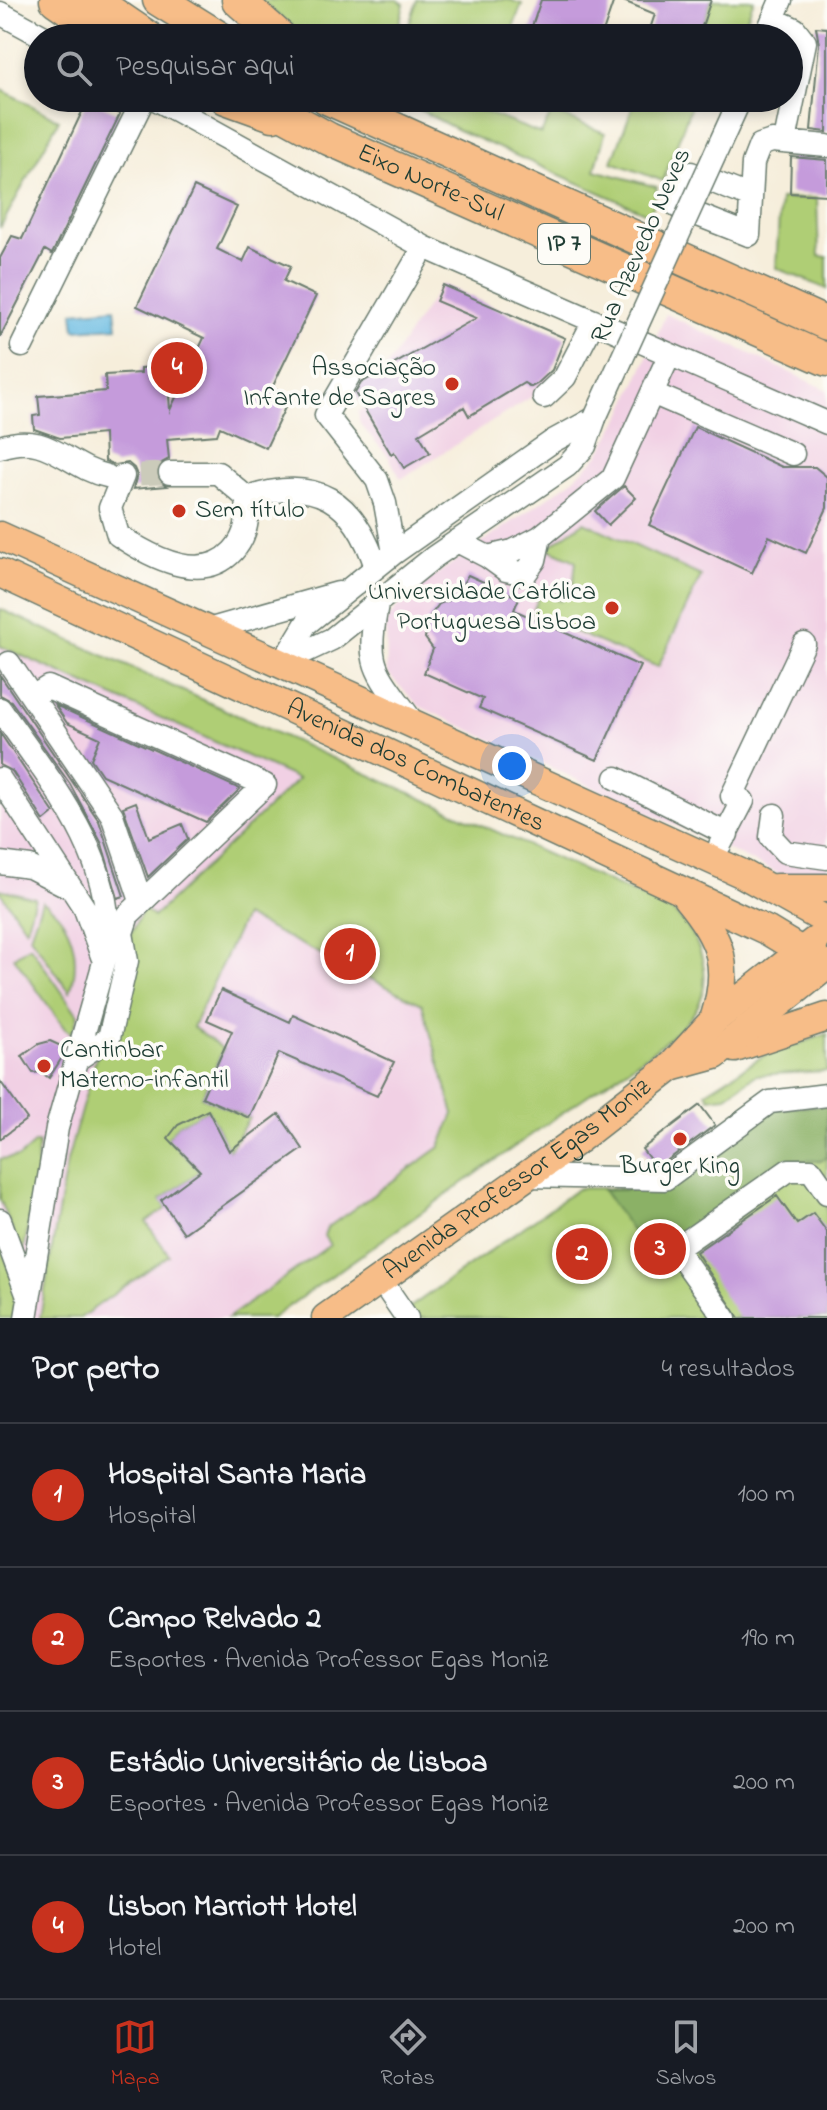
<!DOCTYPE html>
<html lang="pt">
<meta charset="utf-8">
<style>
:root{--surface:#171b24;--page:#242831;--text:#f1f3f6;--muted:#9ea1a6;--line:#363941;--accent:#c8321e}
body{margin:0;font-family:"Indie Flower",sans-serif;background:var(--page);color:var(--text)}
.you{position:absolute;left:512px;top:766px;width:28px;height:28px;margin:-20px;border:6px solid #fff;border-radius:50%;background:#1a73e8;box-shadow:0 0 0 12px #1a73e833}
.badge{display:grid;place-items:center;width:52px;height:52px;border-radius:50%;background:var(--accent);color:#fff;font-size:26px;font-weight:700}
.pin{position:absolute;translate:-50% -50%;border:4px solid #fff;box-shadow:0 2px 8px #0006}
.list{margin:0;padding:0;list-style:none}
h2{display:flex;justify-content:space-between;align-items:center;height:104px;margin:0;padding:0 32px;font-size:34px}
h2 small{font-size:26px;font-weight:400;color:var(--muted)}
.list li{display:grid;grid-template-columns:52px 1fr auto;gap:24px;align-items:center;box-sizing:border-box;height:144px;padding:0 32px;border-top:2px solid var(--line)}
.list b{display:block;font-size:30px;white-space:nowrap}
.list p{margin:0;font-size:26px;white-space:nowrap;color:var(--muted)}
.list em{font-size:26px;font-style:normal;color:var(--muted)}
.icon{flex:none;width:44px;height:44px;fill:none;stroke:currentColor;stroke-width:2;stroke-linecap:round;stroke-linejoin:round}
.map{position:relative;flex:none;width:827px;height:1318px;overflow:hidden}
.search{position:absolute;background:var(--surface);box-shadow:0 4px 12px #0003;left:24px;right:24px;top:24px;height:88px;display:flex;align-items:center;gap:20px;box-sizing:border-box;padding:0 28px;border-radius:44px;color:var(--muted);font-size:30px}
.sheet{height:680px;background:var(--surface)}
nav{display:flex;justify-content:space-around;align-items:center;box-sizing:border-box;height:112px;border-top:2px solid var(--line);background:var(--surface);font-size:22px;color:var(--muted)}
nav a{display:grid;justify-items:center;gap:4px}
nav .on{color:var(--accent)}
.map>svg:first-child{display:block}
.built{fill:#f1d0e4}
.green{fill:#afce75;stroke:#678654;stroke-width:2}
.forest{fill:#8bb166;stroke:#55774d;stroke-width:2}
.water{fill:#65b9e1;stroke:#427b8a;stroke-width:2}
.building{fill:#c59bdb}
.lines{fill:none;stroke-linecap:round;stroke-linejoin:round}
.minor-tunnel{stroke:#cbcbba;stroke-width:22;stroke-dasharray:22 11;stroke-linecap:butt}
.minor-casing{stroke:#6a7b6e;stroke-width:25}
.major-casing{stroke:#6a7b6e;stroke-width:31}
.highway-casing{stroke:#6a7b6e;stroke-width:35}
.minor{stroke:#fff;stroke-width:22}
.major{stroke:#f7bd88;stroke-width:28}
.highway{stroke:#f7bd88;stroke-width:32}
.minor-bridge-casing{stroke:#6a7b6e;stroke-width:25;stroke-linecap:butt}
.minor-bridge{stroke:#fff;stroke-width:22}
.poi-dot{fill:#c8321e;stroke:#fdfcf7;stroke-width:3}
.labels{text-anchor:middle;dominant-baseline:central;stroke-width:7;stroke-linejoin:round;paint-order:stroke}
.shield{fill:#fdfcf7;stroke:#62766e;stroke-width:2}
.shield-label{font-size:24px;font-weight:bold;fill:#1f3d34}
.street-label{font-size:26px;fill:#1f3d34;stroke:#fdfcf7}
.poi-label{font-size:26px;fill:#1f3d34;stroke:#fdfcf7;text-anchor:end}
</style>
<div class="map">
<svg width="827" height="1318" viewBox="0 0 827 1318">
<rect width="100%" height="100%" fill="#fdfcf7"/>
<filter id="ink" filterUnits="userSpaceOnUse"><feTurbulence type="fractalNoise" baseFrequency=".0125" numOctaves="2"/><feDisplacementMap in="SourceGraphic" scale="16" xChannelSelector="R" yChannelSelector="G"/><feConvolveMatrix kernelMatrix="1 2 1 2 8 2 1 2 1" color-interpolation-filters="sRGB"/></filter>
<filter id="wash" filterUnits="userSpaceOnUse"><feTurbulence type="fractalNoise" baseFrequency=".006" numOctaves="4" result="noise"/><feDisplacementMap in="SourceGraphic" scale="32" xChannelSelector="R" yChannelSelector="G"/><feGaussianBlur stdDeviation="1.8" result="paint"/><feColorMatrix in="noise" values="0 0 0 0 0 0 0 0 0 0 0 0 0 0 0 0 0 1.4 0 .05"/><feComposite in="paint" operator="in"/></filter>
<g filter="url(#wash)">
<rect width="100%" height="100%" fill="#f6eedb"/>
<path class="built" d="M441 285 565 338 548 379 536 394 401 479 388 456 360 424 358 412 364 408 352 388 386 368Z
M666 314 827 390V871L784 876 419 706 387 673 386 622 408 594 570 482 598 456 623 413Z
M0 609 669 909 686 925 703 964 705 986 694 1012 622 1071 272 1318H0Z"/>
<path class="green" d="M259 0H398L404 4 396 38H306Z
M417 0H510L522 4 509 38H405Z
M711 0H754L739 38H698Z
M0 89 59 120 0 228Z
M397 98H480V110L541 134 552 112 605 133 595 170 657 187 651 215 458 130Z
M636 98H694L663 181 612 162Z
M817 198 819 256 827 257V289L776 268 780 199Z
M584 522 701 576 658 667 532 614 540 593 560 601 573 588 576 561 547 548Z
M0 609 669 909C699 930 716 978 695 1011 676 1041 606 1082 575 1104 474 1175 373 1247 272 1318H228L330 1245 324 1236 327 1228 440 1147 454 1114 422 1004 244 916 193 1027 223 1049 202 1097 249 1118 229 1151 208 1110 178 1125 168 1138 200 1171 161 1200 167 1208 146 1222 169 1255 80 1318H40L67 1161 130 935 144 908 153 917 298 779 0 646Z
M0 889 35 898 26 929 0 892Z
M42 901C74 921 81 958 70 992L30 936Z
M30 946 78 1015 73 1034 65 1029 14 957Z
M827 1034V1071L756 1075 726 1096 709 1098 706 1092 763 1056Z
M827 1104V1318H395L579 1188 668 1189Z
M35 1143H38L37 1173 23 1256 0 1199V1159L19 1157Z
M0 1243 17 1290 12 1318H0Z"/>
<path class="forest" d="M827 1105V1157L821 1161 784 1160 650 1256 603 1190 668 1189 777 1108Z"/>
<path class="water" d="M115 308 117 327 75 330 73 312Z"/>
<g id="blocks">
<path class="building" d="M541 0H614L601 38H528Z
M621 0H711L698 38H647L655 14Z
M816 27 827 28V132L811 130 819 44Z
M88 99 120 114 52 254 45 250 0 337V258L12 236 22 239Z
M791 157 827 160V195L790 193Z
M194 187 237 207 217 249 243 262 250 247 291 266 284 281 316 296 272 388 290 397 266 448 220 427 217 435 167 439 169 459 158 465 156 474 158 481 167 486 133 489 137 475 134 468 128 463 115 465 105 461 104 434 60 438 34 429 33 416 40 415 38 396 106 391 105 375 141 373V368L167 366 170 410 204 338 137 306Z
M443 285 565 338 552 370 537 384 531 387 524 383 469 416 464 407 419 434 430 453 404 468 394 452 391 454 355 393 361 383 476 318 436 301Z
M695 427 782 467H815L827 477V508L806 553 769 536 752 573 649 525Z
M624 486 636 498 608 525 595 511Z
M468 575 519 598 514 610 640 666 597 760 479 708 483 699 424 673 433 649 425 638 428 619 439 604 454 598Z
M0 675 99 821 124 896 118 898 102 844 70 784 11 701 0 695Z
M55 705 240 789 206 822 102 775 91 759 100 738 67 723Z
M0 733 54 813 44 821 12 771 0 765Z
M136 802 149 838 182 824 188 839 148 877 123 807Z
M221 990 290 1022 293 1015 394 1062 377 1096 279 1053 249 1118 202 1097 232 1031 207 1020Z
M50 1041 63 1047V1056L49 1078 41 1072 33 1073 22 1056 39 1044Z
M0 1081 27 1119 0 1139Z
M700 1105 715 1125 661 1165H654L642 1149Z
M208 1110 229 1151 279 1114 303 1149 184 1233 161 1200 200 1171 168 1138 178 1125Z
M777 1196 797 1224 813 1213 827 1232V1318H739L696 1252Z"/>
</g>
</g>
<g filter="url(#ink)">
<use href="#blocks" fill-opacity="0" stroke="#6a7b6e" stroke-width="2"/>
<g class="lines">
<path class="minor-tunnel" d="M107 476 170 473"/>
<defs>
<path id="minor" d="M0 13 46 38
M773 19 795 29 805 42 785 141
M765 38 781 0
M154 98 424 247 827 423
M751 197 691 173 678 207 749 235 753 163 760 145 772 141 827 146
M22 346 144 98
M652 393 793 454
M544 397 565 377 594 321
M0 447C48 430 66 467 107 476
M170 473H218L247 498C316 475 354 500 376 567
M123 476 110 508 118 535C149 556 202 585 233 551 247 536 249 517 247 498
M457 541 488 557 513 551 540 537 613 478 669 356
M394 553 385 503 377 480 326 415 424 247
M488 557 506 570 525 574 535 560 540 537
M378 600C365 667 374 668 412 721
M211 629 338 593
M283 662 332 639 434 557 567 466 585 446 595 418
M283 662 306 624 394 553 553 441 595 418
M9 663 112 815 141 901
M32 697 48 687 265 785 128 915 122 933 127 961 109 1038 79 1058
M0 709C50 781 114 855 108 948L57 1128 26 1318
M616 778 727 834
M0 779 85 909 102 956
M732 796 804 644
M774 815 771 837 785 852 827 858
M720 845 743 801
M0 863 30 867 71 888
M527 1176 665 1179 770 1102 827 1095
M0 1220 27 1294
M380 1279 407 1318
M725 1318 676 1249 789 1170H811L827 1193"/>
<g id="major">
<path d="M0 536 743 874 827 921"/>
<path id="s1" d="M0 573 768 931 826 966"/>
<path d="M776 888H827"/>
<path d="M687 898C722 940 731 967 714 1020"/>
<path d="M735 1048 827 1017"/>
<path d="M671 1067 715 1055 827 965"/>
<path id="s2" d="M326 1318 580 1138 670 1068 714 1020 815 941"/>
</g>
<g id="highway">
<path d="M56 0 111 38"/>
<path d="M93 0 149 38"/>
<path d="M159 0 220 38"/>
<path d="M238 0 281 38"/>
<path d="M226 98 273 115"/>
<path id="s3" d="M254 98 329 139 827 360"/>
<path d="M327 98 827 324"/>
</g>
</defs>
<use href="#minor" class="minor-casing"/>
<use href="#major" class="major-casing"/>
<use href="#highway" class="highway-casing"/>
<use href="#minor" class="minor"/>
<use href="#major" class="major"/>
<use href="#highway" class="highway"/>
<defs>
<path id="minor-bridge" d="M595 418 737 106"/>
</defs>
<use href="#minor-bridge" class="minor-bridge-casing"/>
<use href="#minor-bridge" class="minor-bridge"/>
</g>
</g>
<g class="poi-dot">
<circle cx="452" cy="384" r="8"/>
<circle cx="179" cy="511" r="8"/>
<circle cx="612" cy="608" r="8"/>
<circle cx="44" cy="1066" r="8"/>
<circle cx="680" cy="1139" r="8"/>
</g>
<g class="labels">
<rect class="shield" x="538" y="224" width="52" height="40" rx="6"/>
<g class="shield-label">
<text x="564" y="244">IP 7</text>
</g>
<g class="street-label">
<text stroke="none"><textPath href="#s3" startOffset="196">Eixo Norte-Sul</textPath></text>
<text transform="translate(642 246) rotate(-66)">Rua Azevedo Neves</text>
<text stroke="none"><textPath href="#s1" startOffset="458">Avenida dos Combatentes</textPath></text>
<text stroke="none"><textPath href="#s2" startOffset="236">Avenida Professor Egas Moniz</textPath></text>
</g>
<g class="poi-label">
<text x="436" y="369">Associação<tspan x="436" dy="30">Infante de Sagres</tspan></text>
<text x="195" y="511" text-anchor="start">Sem título</text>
<text x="596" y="593">Universidade Católica<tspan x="596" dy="30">Portuguesa Lisboa</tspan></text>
<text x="60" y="1051" text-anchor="start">Cantinbar<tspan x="60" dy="30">Materno-infantil</tspan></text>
<text x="680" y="1167" text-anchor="middle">Burger King</text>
</g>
</g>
</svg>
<div class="you"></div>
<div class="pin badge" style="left:350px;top:954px">1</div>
<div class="pin badge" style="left:582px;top:1254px">2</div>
<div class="pin badge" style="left:660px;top:1249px">3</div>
<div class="pin badge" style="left:177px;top:368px">4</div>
<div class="search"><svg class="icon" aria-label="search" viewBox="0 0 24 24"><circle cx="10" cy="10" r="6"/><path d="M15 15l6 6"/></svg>Pesquisar aqui</div>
</div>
<section class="sheet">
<h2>Por perto<small>4 resultados</small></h2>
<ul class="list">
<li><span class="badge">1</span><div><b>Hospital Santa Maria</b><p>Hospital</p></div><em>100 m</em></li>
<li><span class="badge">2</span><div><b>Campo Relvado 2</b><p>Esportes · Avenida Professor Egas Moniz</p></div><em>190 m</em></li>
<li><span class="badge">3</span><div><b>Estádio Universitário de Lisboa</b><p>Esportes · Avenida Professor Egas Moniz</p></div><em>200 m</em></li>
<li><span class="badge">4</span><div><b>Lisbon Marriott Hotel</b><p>Hotel</p></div><em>200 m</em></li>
</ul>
</section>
<nav>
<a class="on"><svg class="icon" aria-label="map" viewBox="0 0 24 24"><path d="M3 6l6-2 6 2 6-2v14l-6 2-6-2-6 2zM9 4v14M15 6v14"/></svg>Mapa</a>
<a><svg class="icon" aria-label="directions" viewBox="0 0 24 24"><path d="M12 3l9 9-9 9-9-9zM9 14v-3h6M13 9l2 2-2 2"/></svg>Rotas</a>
<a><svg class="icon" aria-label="saved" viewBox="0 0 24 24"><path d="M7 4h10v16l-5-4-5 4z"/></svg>Salvos</a>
</nav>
